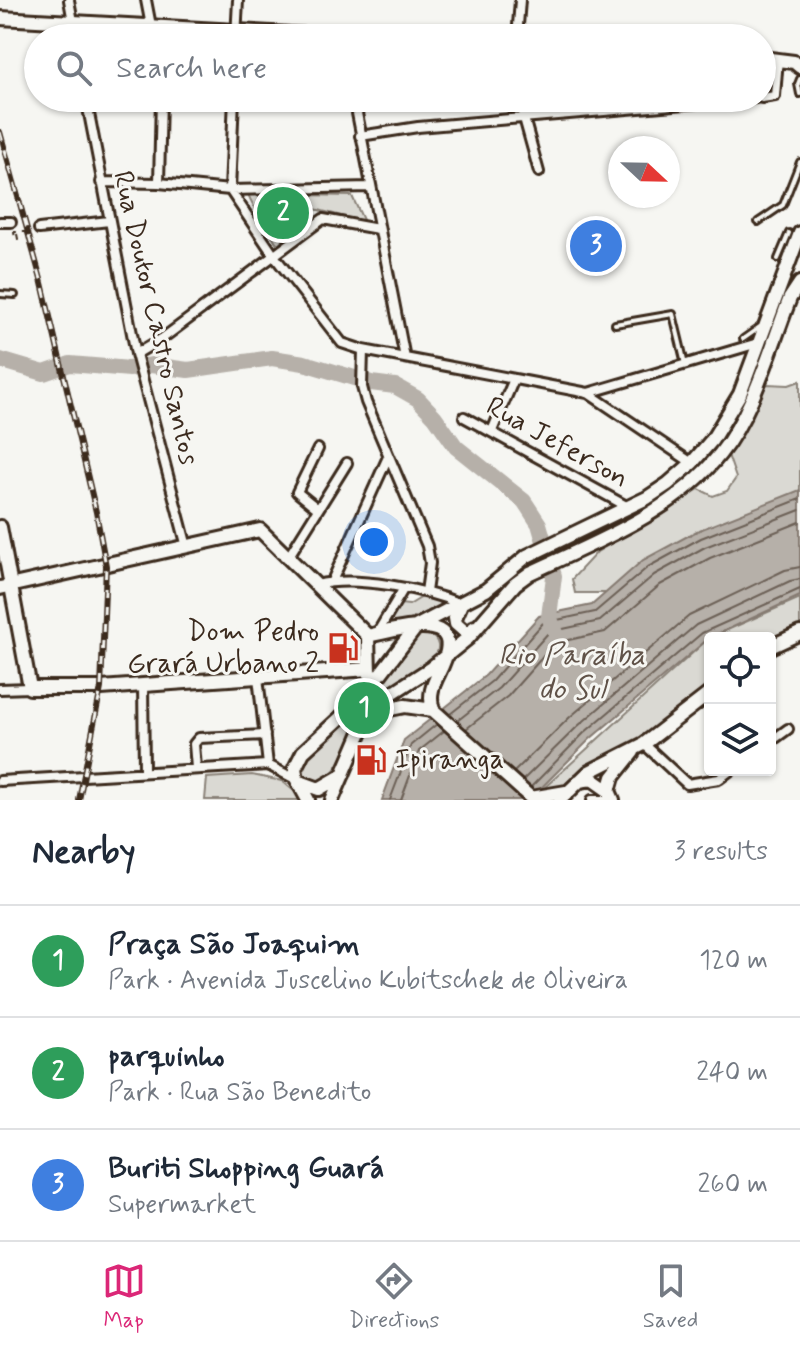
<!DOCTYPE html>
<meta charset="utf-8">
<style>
:root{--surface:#fff;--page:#f6f6f7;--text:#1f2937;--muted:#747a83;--line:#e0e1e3;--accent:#db2777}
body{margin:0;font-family:Mynerve,sans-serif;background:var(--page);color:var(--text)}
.controls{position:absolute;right:24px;bottom:24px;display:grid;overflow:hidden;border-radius:8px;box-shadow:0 2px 6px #0004}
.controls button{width:72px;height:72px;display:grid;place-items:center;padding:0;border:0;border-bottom:2px solid var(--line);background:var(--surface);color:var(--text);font:40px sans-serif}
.compass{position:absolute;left:608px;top:136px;width:72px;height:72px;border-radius:50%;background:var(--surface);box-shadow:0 2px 6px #0004;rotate:112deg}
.you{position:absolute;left:374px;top:542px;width:28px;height:28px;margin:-20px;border:6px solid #fff;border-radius:50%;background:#1a73e8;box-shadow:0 0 0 12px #1a73e833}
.badge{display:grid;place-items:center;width:52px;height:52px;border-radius:50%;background:var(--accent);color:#fff;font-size:26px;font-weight:700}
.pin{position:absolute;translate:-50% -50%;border:4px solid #fff;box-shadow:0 2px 8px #0006}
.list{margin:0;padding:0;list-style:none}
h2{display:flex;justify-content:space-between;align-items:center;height:104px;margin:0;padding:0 32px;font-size:34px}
h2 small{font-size:26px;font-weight:400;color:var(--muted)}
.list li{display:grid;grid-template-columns:52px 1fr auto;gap:24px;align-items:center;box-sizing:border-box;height:112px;padding:0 32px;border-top:2px solid var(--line)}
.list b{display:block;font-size:30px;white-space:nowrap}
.list p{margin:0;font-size:26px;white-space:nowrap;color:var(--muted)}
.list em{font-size:26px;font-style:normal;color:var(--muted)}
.icon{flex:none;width:44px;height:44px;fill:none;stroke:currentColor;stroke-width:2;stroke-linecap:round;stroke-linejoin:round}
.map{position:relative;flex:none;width:800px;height:800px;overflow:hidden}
.search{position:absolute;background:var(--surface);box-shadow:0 2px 6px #0004;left:24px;right:24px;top:24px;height:88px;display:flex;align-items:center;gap:20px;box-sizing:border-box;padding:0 28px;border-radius:44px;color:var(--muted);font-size:30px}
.sheet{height:440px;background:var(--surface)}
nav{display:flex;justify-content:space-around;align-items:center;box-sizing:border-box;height:112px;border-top:2px solid var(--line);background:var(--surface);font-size:22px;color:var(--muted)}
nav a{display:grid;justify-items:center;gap:4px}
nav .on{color:var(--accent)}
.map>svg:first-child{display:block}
.green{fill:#dad9d3;stroke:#8a8278;stroke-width:2}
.water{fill:#b6b0a9;stroke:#857a71;stroke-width:2}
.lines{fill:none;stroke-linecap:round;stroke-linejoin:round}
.shore{stroke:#6c6056;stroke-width:2}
.river{stroke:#b6b0a9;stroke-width:16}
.lane-casing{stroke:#3b2a1e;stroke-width:10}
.street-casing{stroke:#3b2a1e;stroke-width:14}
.secondary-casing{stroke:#3b2a1e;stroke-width:18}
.path{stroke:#3b2a1e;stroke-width:2;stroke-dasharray:6 6;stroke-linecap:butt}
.lane{stroke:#f6f6f2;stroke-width:4}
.street{stroke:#f6f6f2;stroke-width:8}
.secondary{stroke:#f6f6f2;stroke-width:12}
.rail-casing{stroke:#3b2a1e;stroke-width:6}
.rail{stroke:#f6f6f2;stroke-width:3;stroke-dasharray:9;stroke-linecap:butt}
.labels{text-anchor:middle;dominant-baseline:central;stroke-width:6;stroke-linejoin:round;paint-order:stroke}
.street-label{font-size:28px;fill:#3b2a1e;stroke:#f6f6f2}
.poi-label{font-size:28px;fill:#3b2a1e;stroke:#f6f6f2;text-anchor:end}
.water-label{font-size:30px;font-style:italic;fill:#605248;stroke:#f6f6f2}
</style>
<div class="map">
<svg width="800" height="800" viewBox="0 0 800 800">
<rect width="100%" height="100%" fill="#f6f6f2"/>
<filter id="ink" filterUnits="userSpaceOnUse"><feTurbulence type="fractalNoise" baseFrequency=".0125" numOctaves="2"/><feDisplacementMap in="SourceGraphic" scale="16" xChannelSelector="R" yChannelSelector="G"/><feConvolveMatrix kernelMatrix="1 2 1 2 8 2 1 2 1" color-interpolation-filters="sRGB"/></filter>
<g filter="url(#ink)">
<path class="green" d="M248 194 352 196 364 222 307 207 278 246C269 227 255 213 248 194Z
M800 381V499L613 593H575L572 579 597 552 699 489 713 496 727 491 736 478 728 455 767 384 789 385Z
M427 594 451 604 385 630 400 604 409 605Z
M800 598V626L770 640V638H710V685L632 744 600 759 552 794 544 788 709 638Z
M427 633C442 640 440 650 432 662 414 674 391 685 375 699 350 721 349 765 321 782L310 780 302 774 301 765 307 755 353 717 415 637Z
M252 775 282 781 300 796V800H205L207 778Z"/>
<path class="water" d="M800 490V596L709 638 590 739 529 800H382L404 740 486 675 539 616 592 605 643 560 697 531Z"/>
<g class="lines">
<path class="shore" d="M450 714 492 681 543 623 595 612 648 567 701 538 800 499
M457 721 499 688 549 632 600 621 654 575 705 547 800 510
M466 729 508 696 555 643 605 632 660 585 710 558 800 522
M514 772 570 717 689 616 785 570 800 567
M523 780 578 726 696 625 790 581 800 579
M531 787 584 733 702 633 800 589
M390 800 411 745 437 724
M401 800 419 751 444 731"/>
<path class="river" d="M0 360 44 373 70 364 130 369 151 365 188 370 272 358 304 363 371 383 395 386 418 399 435 417 456 447 524 501 539 524 554 576 549 617 556 633"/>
<defs>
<path id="lane" d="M800 79 798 84 800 94
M758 222 783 205 800 162
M778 259 789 233
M0 294 15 295
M615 324 673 314 685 364
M743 339 760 327"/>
<path id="street" d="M69 0 76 38
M146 0 151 26
M236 38 238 0
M517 38 520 0
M86 98 136 354 187 547
M234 98 230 190 275 257 342 343 363 350 588 393 692 463
M354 98 405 358
M521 98 524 118 539 172
M762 98 775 96 778 59
M360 136 418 127 756 98
M101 182 159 183 230 190 370 187
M159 183 161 98
M0 222H11
M39 229 109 221
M363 350 362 387 366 402 427 546 430 563 426 592
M136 354 163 338 323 219 378 229
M588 393 758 343
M464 417 628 507
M492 431 514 379
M318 449 297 492 318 509
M289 556 347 463
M332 581 388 457
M317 585C354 575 425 589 461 604
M376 635 404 588
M258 677 268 765
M143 684 144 770
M0 689 30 688
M770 742 788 729
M644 744 687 784 719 779 731 770
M196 768 194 744 199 738 265 735
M0 781 268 765 297 780
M592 800H606"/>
<path id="secondary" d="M0 18 363 38
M762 58 794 62 800 67
M0 527 30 688H101L369 669
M0 588 260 530 368 636C386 632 455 611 447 651 443 673 425 686 433 710
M461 604 455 618 456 624 464 631H470L475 627
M368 636 369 673
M770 647 800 633
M367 727 373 720 390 709 405 706 433 710 531 798
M579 781 592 779 609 791
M300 782 319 789 343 775
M531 798 566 792
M308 800 297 780 295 768 303 752 361 699 417 626 486 590 527 556 647 498 668 484 692 463 712 440 740 394 800 233
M332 800 368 716 383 699 431 668 468 638 515 584 530 573C596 542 673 513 720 454 753 413 771 347 790 298L800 283
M560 800 589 772 644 744 710 693
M613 800 609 791 613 777 633 752"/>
</defs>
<use href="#lane" class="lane-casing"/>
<use href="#street" class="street-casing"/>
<use href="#secondary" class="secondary-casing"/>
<path class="path" d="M17 234 18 239H15L14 232H30"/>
<use href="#lane" class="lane"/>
<use href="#street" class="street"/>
<use href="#secondary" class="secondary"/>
<defs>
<path id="rail" d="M0 132 42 283 96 512 106 566 101 688 79 800"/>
</defs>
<use href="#rail" class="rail-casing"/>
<use href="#rail" class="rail"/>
</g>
</g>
<defs>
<symbol id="fuel-bare" viewBox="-9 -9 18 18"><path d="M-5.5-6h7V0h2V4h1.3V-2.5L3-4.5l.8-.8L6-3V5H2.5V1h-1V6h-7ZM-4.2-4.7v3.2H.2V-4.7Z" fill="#c8321e" stroke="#f6f6f2" stroke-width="2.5" paint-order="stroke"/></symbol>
</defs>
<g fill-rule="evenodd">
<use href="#fuel-bare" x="321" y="626" width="44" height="44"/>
<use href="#fuel-bare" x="349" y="738" width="44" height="44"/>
</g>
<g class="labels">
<g class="street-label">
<text transform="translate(155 318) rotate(77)">Rua Doutor Castro Santos</text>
<text transform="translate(557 443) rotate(29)">Rua Jeferson</text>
</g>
<g class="poi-label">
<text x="319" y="632">Dom Pedro<tspan x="319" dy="32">Grará Urbano 2</tspan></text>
<text x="395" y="760" text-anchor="start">Ipiranga</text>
</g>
<g class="water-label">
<text x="572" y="655">Rio Paraíba<tspan x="572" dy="34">do Sul</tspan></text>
</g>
</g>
</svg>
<div class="controls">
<button><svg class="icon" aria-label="locate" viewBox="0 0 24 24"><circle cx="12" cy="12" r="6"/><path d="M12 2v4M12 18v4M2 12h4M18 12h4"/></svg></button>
<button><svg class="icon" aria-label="layers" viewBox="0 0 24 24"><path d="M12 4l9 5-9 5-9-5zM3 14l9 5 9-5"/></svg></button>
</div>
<svg class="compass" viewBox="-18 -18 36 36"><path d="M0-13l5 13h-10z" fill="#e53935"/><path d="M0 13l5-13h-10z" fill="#747a83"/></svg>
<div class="you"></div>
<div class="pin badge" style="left:364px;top:708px;background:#2e9e5b">1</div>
<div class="pin badge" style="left:283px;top:213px;background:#2e9e5b">2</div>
<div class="pin badge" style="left:596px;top:246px;background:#3f7fe0">3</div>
<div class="search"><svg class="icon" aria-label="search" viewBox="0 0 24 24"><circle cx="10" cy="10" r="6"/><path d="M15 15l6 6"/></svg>Search here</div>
</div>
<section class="sheet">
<h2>Nearby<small>3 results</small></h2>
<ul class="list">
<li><span class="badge" style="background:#2e9e5b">1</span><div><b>Praça São Joaquim</b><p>Park · Avenida Juscelino Kubitschek de Oliveira</p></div><em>120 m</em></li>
<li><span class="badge" style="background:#2e9e5b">2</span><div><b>parquinho</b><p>Park · Rua São Benedito</p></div><em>240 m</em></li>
<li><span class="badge" style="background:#3f7fe0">3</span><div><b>Buriti Shopping Guará</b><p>Supermarket</p></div><em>260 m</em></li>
</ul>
</section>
<nav>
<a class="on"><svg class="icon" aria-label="map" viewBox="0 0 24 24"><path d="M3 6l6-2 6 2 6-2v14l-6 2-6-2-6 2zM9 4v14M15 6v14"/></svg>Map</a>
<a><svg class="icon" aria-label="directions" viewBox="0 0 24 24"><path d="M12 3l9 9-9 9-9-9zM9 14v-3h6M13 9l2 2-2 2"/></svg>Directions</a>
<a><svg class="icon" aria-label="saved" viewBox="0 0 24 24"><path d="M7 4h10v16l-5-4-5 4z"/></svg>Saved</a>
</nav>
